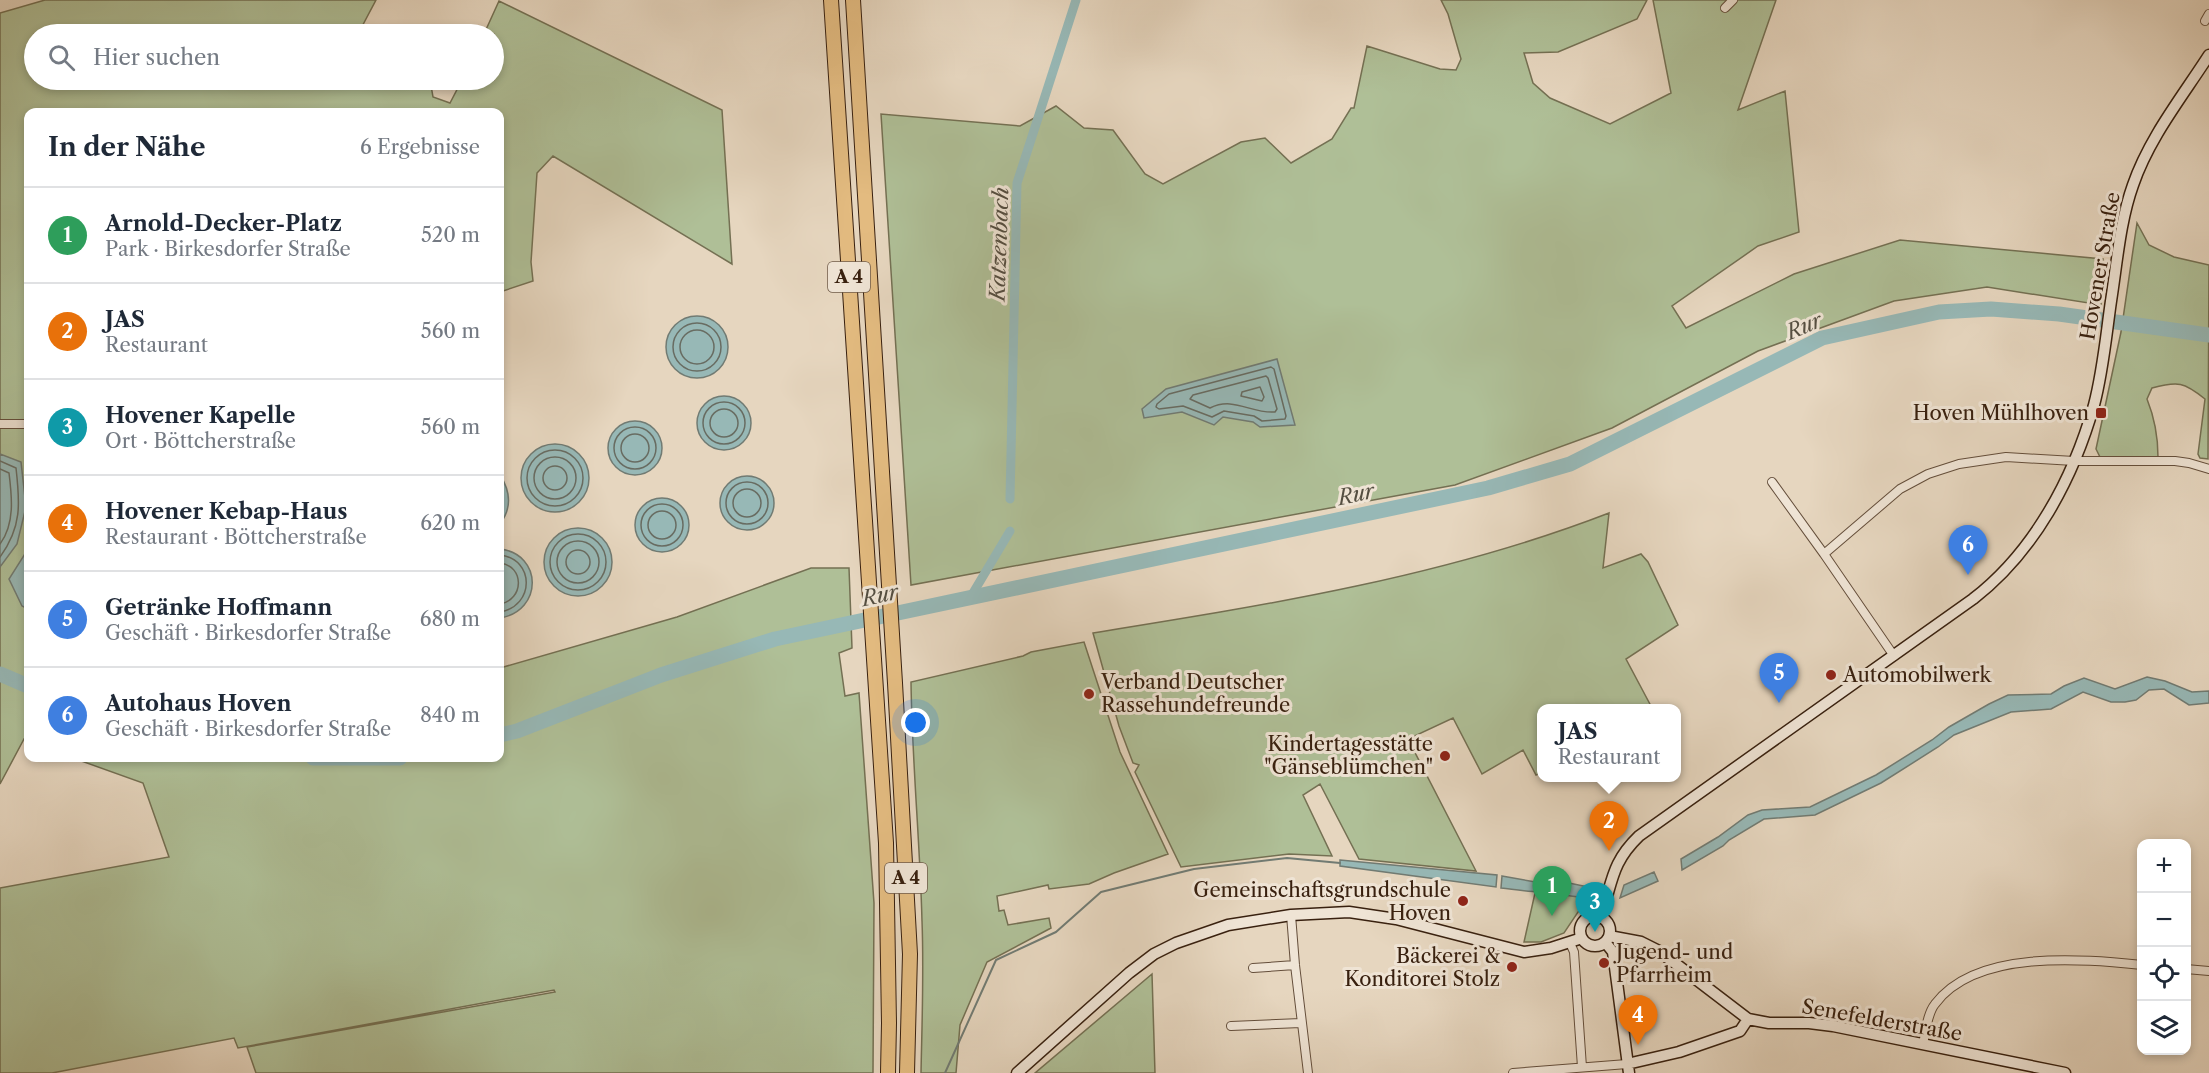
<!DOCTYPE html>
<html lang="de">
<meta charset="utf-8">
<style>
:root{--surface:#fff;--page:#f6f6f7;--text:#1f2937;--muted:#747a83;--line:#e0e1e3;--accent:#d93025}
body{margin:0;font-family:"Libre Caslon Text",serif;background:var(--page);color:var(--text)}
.controls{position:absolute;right:18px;bottom:18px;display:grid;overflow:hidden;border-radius:12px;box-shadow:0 3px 9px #0003}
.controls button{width:54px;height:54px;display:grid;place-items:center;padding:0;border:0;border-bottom:2px solid var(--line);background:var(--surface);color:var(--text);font:30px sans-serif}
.you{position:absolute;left:916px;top:723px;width:21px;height:21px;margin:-15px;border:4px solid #fff;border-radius:50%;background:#1a73e8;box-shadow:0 0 0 9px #1a73e833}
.badge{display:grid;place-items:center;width:39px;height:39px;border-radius:50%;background:var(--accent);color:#fff;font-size:20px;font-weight:700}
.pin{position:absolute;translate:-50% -50px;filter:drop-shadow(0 2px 3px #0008)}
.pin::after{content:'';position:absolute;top:32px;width:21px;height:18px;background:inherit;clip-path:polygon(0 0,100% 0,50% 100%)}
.popup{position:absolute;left:1537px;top:704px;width:144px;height:78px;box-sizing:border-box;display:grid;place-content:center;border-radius:12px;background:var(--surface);filter:drop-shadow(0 2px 4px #0005);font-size:20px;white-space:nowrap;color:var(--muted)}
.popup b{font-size:22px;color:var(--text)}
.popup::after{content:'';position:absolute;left:50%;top:100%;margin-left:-12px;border:12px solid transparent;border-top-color:var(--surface)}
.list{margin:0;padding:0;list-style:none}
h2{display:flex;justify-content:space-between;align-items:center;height:78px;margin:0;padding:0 24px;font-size:26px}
h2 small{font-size:20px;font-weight:400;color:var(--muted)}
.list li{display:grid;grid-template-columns:39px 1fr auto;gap:18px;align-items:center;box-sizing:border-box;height:96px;padding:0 24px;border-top:2px solid var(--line)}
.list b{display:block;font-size:22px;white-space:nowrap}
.list p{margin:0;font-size:20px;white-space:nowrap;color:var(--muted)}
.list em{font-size:20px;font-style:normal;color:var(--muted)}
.icon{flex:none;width:33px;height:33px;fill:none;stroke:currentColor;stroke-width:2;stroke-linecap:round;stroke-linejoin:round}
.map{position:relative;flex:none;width:2209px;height:1073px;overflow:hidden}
.search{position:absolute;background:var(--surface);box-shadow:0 3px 9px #0003;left:24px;top:24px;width:480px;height:66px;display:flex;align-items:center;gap:15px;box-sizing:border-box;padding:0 21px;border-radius:33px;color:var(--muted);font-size:22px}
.panel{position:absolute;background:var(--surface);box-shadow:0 3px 9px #0003;left:24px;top:108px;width:480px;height:654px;border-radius:12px}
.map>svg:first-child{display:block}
.green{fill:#afbf97;stroke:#747053;stroke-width:1.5}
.water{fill:#97b8b6;stroke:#717b73;stroke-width:1.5}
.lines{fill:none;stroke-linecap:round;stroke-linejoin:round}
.shore{stroke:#686c62;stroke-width:1.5}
.stream{stroke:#717b73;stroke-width:2}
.canal{stroke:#97b8b6;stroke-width:9}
.river{stroke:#97b8b6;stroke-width:15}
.minor-casing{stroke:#644e3b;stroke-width:10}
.secondary-casing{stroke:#38200f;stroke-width:13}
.motorway-casing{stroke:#38200f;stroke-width:16}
.minor{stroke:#efe4d5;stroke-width:8}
.secondary{stroke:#efe4d5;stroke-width:10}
.motorway{stroke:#e3bb80;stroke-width:14}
.poi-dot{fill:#8f2418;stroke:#efe4d5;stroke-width:2}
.labels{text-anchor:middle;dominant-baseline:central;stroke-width:6;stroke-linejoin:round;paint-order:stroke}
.shield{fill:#efe4d5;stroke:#6f5b4a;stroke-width:1.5}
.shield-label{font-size:18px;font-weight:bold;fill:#38200f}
.street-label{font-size:20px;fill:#38200f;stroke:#efe4d5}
.poi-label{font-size:20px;fill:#38200f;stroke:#efe4d5;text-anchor:end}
.water-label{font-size:21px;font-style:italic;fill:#544e41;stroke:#efe4d5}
</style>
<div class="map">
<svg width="2209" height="1073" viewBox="0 0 2209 1073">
<rect width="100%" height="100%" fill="#e6d6bf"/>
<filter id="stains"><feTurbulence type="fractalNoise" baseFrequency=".00333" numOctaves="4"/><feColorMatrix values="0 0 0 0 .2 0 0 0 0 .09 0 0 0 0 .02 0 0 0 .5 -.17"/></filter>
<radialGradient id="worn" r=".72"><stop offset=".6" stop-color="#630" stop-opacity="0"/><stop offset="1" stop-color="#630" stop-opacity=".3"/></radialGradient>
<path class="green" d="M45 0H376L358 34H34V80H430L433 97 450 103 462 80H494V34H484L499 1 722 110 732 264 553 156 537 173 531 262 533 281 500 292V112H28V741L24 739 0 784V13Z
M1441 0H1647L1637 19 1558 52 1524 53 1533 83 1550 98 1610 124 1671 93 1653 0H1776L1738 110 1785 91 1799 232 1758 246 1672 306 1686 328 1794 274 1900 240 2103 259 2101 305 1987 287 1894 301 1758 351 1612 428 1455 485 911 585 881 114 1020 126 1056 106 1084 128 1113 130 1145 174 1163 184 1241 142 1265 138 1291 163 1332 139 1351 108H1354L1367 46 1440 69 1456 70 1461 59 1448 14Z
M2137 223 2149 245 2174 257 2209 265 2208 459 2200 458 2198 454 2205 399C2184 382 2178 381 2152 388L2147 399C2155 419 2158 435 2158 457H2100L2096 449 2121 332Z
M1609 513 1603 568 1641 554 1648 562 1678 625 1626 659 1652 708H1542L1541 773 1536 775 1523 750 1482 774 1453 718 1408 739 1476 871 1359 859 1320 784 1303 795 1332 856 1289 854 1181 867 1135 772 1139 765 1133 763 1119 726 1093 633C1267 605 1444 577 1609 513Z
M811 568H849L852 648 839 653 845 696 859 693 874 903 873 1073H256L247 1047 555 992 554 990 238 1048 234 1038 52 1073H0V888L169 857 143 783 73 758H500V668L677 617Z
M1084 642 1120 752 1168 854 1114 873 1089 884 1049 889 1048 885 997 896 999 911 1004 910 1008 925 1049 918 1051 928 987 962 960 1025 956 1073H921C922 1022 924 972 922 921 920 841 912 762 911 682L1023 656 1031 652Z
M1535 893 1569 895 1595 900 1578 912 1564 933 1541 942H1524Z
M1152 974 1155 1073H1035Z"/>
<path class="water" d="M666 347a31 31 0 1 1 62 0a31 31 0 1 1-62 0Z
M1277 359 1295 425 1260 427 1253 422 1223 417 1214 425 1182 412 1144 418 1142 409 1166 389Z
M697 423a27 27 0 1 1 54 0a27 27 0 1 1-54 0Z
M608 448a27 27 0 1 1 54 0a27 27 0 1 1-54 0Z
M521 478a34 34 0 1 1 68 0a34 34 0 1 1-68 0Z
M0 454 21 462 26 507 17 544 0 567Z
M500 475C511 492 512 508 500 524Z
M720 503a27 27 0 1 1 54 0a27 27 0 1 1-54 0Z
M635 525a27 27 0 1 1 54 0a27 27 0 1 1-54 0Z
M544 562a34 34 0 1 1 68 0a34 34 0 1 1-68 0Z
M28 549V609L22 606 9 579Z
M500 549C543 554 543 611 500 618Z
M2147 677 2165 681 2192 692 2209 691V703L2189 705 2164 689 2149 690 2136 700 2125 702H2111L2083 692 2051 709 2011 712 1954 735 1938 747 1881 783 1815 815 1764 819 1729 840 1723 846 1682 870 1681 859 1718 837 1748 815 1762 810 1810 807 1876 775 1932 740 1949 727 1989 704 2008 695 2051 694 2064 686 2084 678 2115 689Z
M1340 860 1497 875 1496 887 1340 866Z
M1654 872 1658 881 1620 898 1624 885Z
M1502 876 1541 883H1569L1598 889 1595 900C1564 894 1532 892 1501 888Z"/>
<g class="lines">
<path class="shore" d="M673 347a24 24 0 1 1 48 0a24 24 0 1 1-48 0Z
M680 347a17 17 0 1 1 34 0a17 17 0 1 1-34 0Z
M1271 367 1274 369 1286 416 1285 419 1262 421 1254 416 1224 411 1212 417 1183 406 1159 409 1156 407 1157 404 1169 394Z
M1266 376 1268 378 1277 409 1275 412C1251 414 1234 396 1210 408L1190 399 1193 395Z
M1260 387 1264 397 1262 401 1241 396 1242 392Z
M703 423a21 21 0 1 1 42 0a21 21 0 1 1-42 0Z
M710 423a14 14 0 1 1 28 0a14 14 0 1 1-28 0Z
M614 448a21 21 0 1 1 42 0a21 21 0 1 1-42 0Z
M621 448a14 14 0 1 1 28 0a14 14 0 1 1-28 0Z
M527 478a28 28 0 1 1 56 0a28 28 0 1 1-56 0Z
M534 478a21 21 0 1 1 42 0a21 21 0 1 1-42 0Z
M0 461 16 468C20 503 22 527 0 557
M543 478a12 12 0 1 1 24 0a12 12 0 1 1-24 0Z
M0 469 9 473C12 497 15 524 0 544
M726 503a21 21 0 1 1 42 0a21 21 0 1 1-42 0Z
M733 503a14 14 0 1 1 28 0a14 14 0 1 1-28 0Z
M641 525a21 21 0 1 1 42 0a21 21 0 1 1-42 0Z
M648 525a14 14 0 1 1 28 0a14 14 0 1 1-28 0Z
M550 562a28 28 0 1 1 56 0a28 28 0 1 1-56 0Z
M557 562a21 21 0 1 1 42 0a21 21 0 1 1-42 0Z
M566 562a12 12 0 1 1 24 0a12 12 0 1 1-24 0Z
M500 555C535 559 535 606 500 612
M500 563C525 566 524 600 500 604"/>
<path class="stream" d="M945 1073 996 960 1056 932 1101 892 1194 869 1287 858 1340 863"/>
<path class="canal" d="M1010 499 1017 183 1076 0
M970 598 1010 531"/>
<path class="river" d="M0 674 28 686
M500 735 517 731 661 675 775 639 1488 488 1570 464 1822 338 1939 312 1991 309 2059 314 2209 335
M313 758H400"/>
<defs>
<path id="minor" d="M1725 8 1733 0
M2205 21 2209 14
M0 424H28
M1772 482 1824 554
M1894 656 1824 554 1900 489 1928 474 1959 464 2006 457 2074 461H2175L2189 463 2209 469
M1291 915 1295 965 1308 1073
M1570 943 1574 952 1582 1067
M1253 968 1295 965
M2186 969 2209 971
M1231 1026 1301 1023
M1923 1044C1926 1031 1927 1014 1935 1004 1976 949 2082 959 2142 965
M1513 1073 1627 1064"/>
<path id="secondary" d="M1580 931a15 15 0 1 1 30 0a15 15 0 1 1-30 0Z
M1600 918C1613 883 1610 864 1639 836L1973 599C2034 552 2073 479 2094 405 2103 371 2106 336 2111 301 2117 263 2120 221 2133 185 2149 138 2182 97 2209 55
M1609 936 1641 942 1659 951 1748 1019 1769 1023H1809L1833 1026 2065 1073
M1605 942 1613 952 1629 1073
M1627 1064 1679 1052 1740 1031 1748 1019
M1017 1073 1129 973 1154 954 1176 943 1228 925 1291 915 1349 912 1396 919 1524 952 1551 948 1582 938"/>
<path id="motorway" d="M831 0 886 843 889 1023 888 1073
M853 0 895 683 910 954 907 1073"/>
</defs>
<use href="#minor" class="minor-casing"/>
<use href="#secondary" class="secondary-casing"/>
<use href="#motorway" class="motorway-casing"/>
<use href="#minor" class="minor"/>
<use href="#secondary" class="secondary"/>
<use href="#motorway" class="motorway"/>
</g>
<g class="poi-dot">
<rect x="2095" y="407" width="12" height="12" rx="3"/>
<circle cx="1831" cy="675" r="6"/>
<circle cx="1089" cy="694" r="6"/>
<circle cx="1445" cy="756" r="6"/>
<circle cx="1463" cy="901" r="6"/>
<circle cx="1604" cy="963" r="6"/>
<circle cx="1512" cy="967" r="6"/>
</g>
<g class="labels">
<g class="shield">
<rect x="828" y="262" width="42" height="30" rx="4.5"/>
<rect x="885" y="863" width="42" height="30" rx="4.5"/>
</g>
<g class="shield-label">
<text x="849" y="277">A 4</text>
<text x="906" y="878">A 4</text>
</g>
<g class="street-label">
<text transform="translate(2100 266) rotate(-80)">Hovener Straße</text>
<text transform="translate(1882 1020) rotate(10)">Senefelderstraße</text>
</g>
<g class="poi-label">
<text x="2089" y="413">Hoven Mühlhoven</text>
<text x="1843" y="675" text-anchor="start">Automobilwerk</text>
<text x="1101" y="682" text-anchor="start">Verband Deutscher<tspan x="1101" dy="23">Rassehundefreunde</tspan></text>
<text x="1433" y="744">Kindertagesstätte<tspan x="1433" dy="23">"Gänseblümchen"</tspan></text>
<text x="1451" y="890">Gemeinschaftsgrundschule<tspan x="1451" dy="23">Hoven</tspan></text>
<text x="1616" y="952" text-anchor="start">Jugend- und<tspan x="1616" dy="23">Pfarrheim</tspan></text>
<text x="1500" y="956">Bäckerei &amp;<tspan x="1500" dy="23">Konditorei Stolz</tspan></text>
</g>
<g class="water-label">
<text transform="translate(999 244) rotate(-88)">Katzenbach</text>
<text transform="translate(1804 326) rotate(-23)">Rur</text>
<text transform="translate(1356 494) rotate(-12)">Rur</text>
<text transform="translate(880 595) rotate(-12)">Rur</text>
</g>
</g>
<rect width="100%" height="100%" filter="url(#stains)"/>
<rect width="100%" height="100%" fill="url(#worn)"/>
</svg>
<div class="controls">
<button>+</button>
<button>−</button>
<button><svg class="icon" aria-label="locate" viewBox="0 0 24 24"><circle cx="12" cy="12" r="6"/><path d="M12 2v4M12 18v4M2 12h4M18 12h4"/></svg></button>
<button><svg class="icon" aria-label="layers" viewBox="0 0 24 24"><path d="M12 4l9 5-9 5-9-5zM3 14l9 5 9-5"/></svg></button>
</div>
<div class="you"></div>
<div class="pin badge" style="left:1552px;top:916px;background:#2e9e5b">1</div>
<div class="pin badge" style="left:1609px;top:851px;background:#e8710a">2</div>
<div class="popup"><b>JAS</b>Restaurant</div>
<div class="pin badge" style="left:1595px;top:932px;background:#0f9aa8">3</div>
<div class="pin badge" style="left:1638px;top:1045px;background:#e8710a">4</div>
<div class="pin badge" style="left:1779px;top:703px;background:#3f7fe0">5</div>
<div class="pin badge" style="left:1968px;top:575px;background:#3f7fe0">6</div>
<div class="search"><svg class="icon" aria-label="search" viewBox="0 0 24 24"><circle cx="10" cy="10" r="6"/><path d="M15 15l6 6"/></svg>Hier suchen</div>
<section class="panel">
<h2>In der Nähe<small>6 Ergebnisse</small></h2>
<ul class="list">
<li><span class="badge" style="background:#2e9e5b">1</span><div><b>Arnold-Decker-Platz</b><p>Park · Birkesdorfer Straße</p></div><em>520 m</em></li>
<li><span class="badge" style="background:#e8710a">2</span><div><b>JAS</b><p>Restaurant</p></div><em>560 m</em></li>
<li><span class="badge" style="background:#0f9aa8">3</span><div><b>Hovener Kapelle</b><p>Ort · Böttcherstraße</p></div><em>560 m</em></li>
<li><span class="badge" style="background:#e8710a">4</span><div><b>Hovener Kebap-Haus</b><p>Restaurant · Böttcherstraße</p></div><em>620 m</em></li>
<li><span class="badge" style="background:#3f7fe0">5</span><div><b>Getränke Hoffmann</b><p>Geschäft · Birkesdorfer Straße</p></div><em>680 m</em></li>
<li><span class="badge" style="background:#3f7fe0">6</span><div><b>Autohaus Hoven</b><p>Geschäft · Birkesdorfer Straße</p></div><em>840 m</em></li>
</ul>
</section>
</div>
